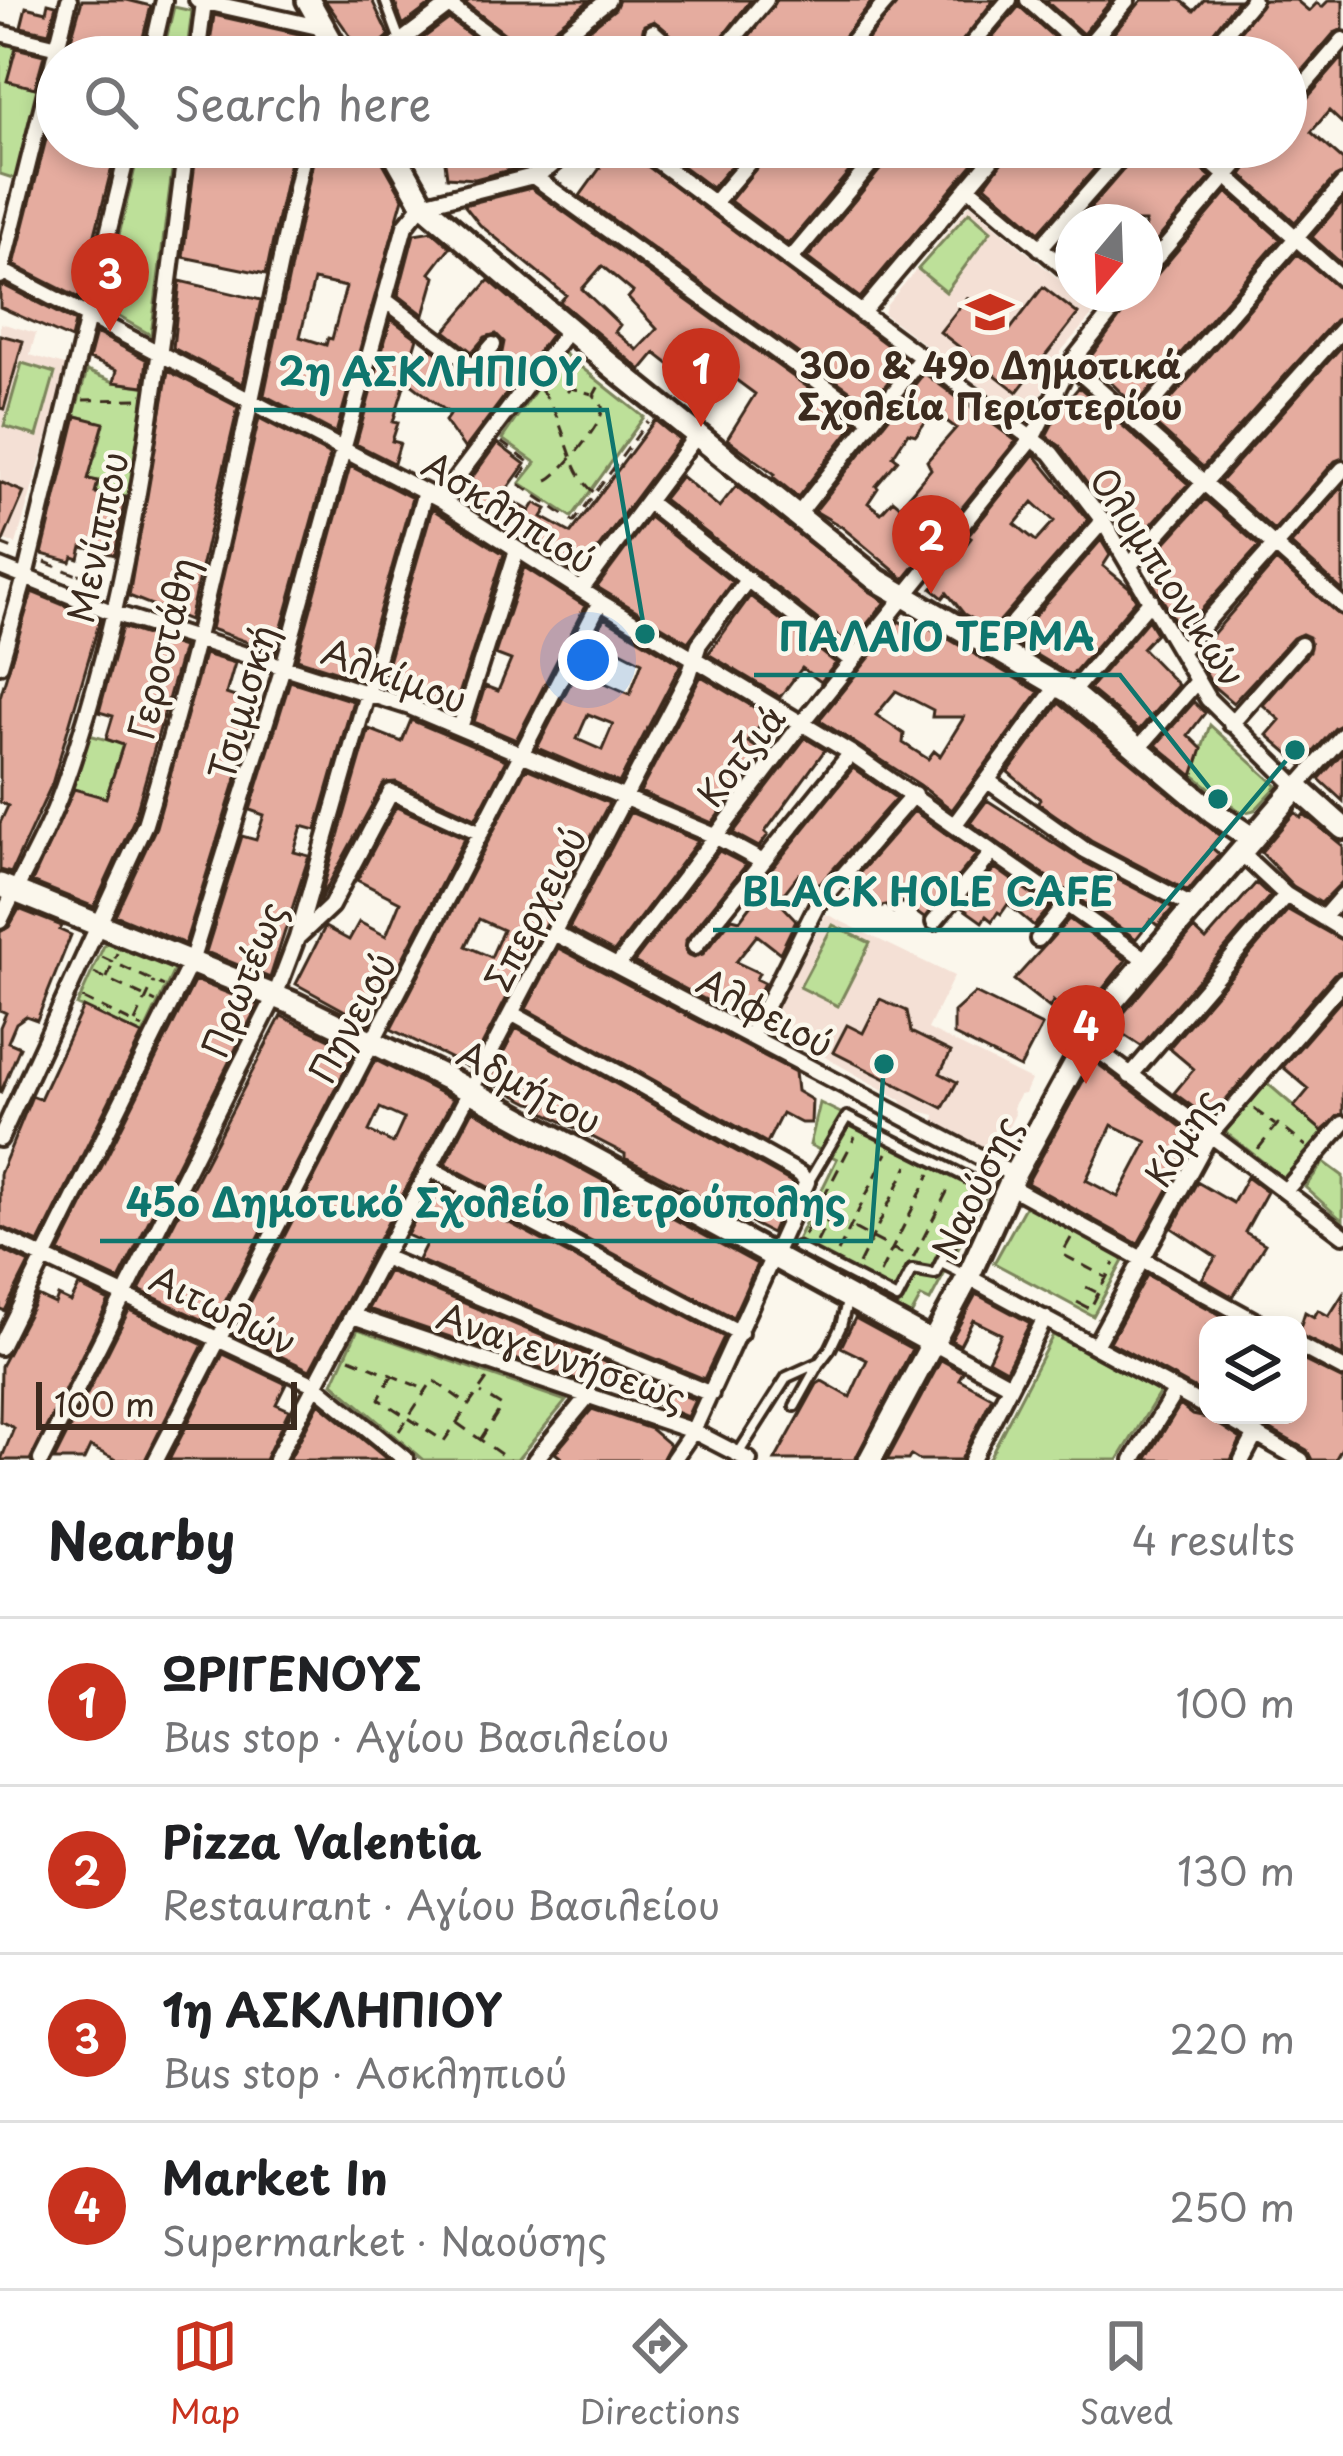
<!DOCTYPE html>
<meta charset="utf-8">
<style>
:root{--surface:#fff;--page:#f2f2f2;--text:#202124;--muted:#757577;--line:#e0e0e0;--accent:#c8321e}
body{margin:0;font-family:"Playpen Sans",sans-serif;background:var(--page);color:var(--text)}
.controls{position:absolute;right:36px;bottom:36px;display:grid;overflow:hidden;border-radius:24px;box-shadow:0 6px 18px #0003}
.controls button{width:108px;height:108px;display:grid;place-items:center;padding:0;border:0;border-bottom:3px solid var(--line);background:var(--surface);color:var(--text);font:60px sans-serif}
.compass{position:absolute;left:1055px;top:204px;width:108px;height:108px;border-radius:50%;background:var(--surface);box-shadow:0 6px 18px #0003;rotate:199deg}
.scale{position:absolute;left:36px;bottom:30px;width:261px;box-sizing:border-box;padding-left:12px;border:6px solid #3b2a1e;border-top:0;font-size:33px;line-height:42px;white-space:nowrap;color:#3b2a1e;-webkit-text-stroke:9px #fbf7ec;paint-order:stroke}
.you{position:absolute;left:588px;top:660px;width:42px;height:42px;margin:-30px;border:9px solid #fff;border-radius:50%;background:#1a73e8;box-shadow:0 0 0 18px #1a73e833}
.badge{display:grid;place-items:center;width:78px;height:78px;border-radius:50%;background:var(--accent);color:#fff;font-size:39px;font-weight:700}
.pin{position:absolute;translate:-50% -99px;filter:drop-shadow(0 3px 6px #0008)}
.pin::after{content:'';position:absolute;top:63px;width:42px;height:36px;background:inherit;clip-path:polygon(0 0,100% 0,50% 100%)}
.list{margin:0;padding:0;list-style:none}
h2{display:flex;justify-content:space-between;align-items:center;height:156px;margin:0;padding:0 48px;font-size:51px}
h2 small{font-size:39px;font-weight:400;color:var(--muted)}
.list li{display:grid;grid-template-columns:78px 1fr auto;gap:36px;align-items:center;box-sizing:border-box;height:168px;padding:0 48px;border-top:3px solid var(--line)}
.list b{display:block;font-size:45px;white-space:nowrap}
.list p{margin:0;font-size:39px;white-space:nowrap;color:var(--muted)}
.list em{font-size:39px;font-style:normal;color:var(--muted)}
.icon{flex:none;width:66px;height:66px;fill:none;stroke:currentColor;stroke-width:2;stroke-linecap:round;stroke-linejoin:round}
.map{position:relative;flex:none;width:1343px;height:1460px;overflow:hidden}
.search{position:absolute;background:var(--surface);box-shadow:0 6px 18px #0003;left:36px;right:36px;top:36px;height:132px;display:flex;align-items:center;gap:30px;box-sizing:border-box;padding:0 42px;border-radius:66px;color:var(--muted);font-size:45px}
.sheet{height:828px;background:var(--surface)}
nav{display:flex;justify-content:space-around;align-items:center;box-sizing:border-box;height:168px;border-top:3px solid var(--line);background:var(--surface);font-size:33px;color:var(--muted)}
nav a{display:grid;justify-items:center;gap:6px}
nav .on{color:var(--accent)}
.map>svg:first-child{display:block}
.built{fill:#f4e0d5}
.green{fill:#bde099;stroke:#7c855c;stroke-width:3}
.building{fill:#e5ac9f;stroke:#3b2a1e;stroke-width:3;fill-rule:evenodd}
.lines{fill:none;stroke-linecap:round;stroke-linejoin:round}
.lane-casing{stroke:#3b2a1e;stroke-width:16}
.street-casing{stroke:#3b2a1e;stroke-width:22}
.secondary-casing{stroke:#3b2a1e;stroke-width:30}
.path{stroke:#3b2a1e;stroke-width:3;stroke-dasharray:12 9;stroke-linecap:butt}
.lane{stroke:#fbf7ec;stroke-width:8}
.street{stroke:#fbf7ec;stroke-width:14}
.secondary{stroke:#fbf7ec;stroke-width:21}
.labels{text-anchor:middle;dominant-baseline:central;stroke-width:9;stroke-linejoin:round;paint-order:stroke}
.poi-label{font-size:36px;font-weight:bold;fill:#3b2a1e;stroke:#fbf7ec}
.street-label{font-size:36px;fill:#3b2a1e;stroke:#fbf7ec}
.leader{fill:none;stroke:#0f766e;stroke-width:4.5}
.callout-dot{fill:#0f766e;stroke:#fbf7ec;stroke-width:4.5}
.callout-label{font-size:39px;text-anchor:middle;font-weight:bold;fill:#0f766e;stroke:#fbf7ec;stroke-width:9;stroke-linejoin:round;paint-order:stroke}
</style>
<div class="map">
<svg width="1343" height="1460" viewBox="0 0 1343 1460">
<rect width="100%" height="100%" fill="#fbf7ec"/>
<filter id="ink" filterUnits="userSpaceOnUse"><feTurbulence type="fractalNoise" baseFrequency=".00833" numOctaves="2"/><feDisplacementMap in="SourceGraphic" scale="24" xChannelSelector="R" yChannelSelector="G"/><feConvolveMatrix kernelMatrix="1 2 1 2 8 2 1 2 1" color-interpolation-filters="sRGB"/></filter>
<g filter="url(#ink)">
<path class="built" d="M970 204 1096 311 1062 350 1028 422 884 314 886 306Z
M0 323 36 333 30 355 68 366 16 544 0 538Z
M826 914 954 976 928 1029 1031 1080 1025 1094 1019 1095 1013 1108 1015 1114 995 1154 934 1122 935 1115 904 1107 901 1100 818 1053 814 1043 781 1026 775 1038 764 1031Z"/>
<path class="green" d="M174 7 192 11 186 57H162Z
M0 43 16 47 8 81 40 89 16 179 0 174Z
M140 147H175L151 335 102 307Z
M969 212 991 231 946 292 918 269Z
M562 352 644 417 572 517 520 483 536 463 502 439Z
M22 363 55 373 37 436 4 426Z
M87 371 114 382 148 387 130 498 95 493 97 481 61 473 68 448 96 455 104 424 74 415Z
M1210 725 1277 786 1255 810 1242 813 1193 775Z
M89 735 123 744 106 798 72 789Z
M833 925 870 943 838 1006 800 987Z
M107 939 176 966 143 1035 77 1005Z
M1267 1083 1325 1133 1286 1180 1225 1132Z
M820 1103 991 1186 930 1301 921 1297 909 1319 790 1254 837 1159 810 1145Z
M1324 1162 1343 1176V1221L1305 1187Z
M1026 1205 1124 1259 1093 1316 994 1263Z
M358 1329 566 1401 517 1460H423L333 1383Z
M1053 1335 1160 1392 1118 1460H988Z"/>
<path class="building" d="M82 0H127L151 6 138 57H66Z
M325 0H372L389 36 365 57Z
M394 0H423L430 5 403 25Z
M470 0H590L527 51 465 3Z
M619 0H751L707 57H692L688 49 654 21 644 25 642 34 664 57H554L615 9Z
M777 0H873L828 57H733Z
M899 0H994L950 57H854Z
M1045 0H1112L1083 34Z
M1142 0H1181L1194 11 1204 0H1238L1194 57H1107L1100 49Z
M1264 0H1296L1309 11 1317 3 1322 7 1329 0H1343V29L1334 33 1286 89V57H1220Z
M48 3 56 5 49 33 21 27 26 7 46 12Z
M1019 6 1071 53 1072 57H976Z
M214 15 312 37 320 51 318 57H208Z
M449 19 499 57H447L422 39Z
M16 48 44 55 35 88 7 81Z
M1343 57V124L1329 111 1311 132 1343 160V173L1335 177 1295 222 1242 175 1262 147H1286V117L1294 113Z
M55 104 57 147H117L79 298 14 265Z
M197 147H293L266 274 183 257Z
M316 147H374L375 158 381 159 403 198 336 433 264 395ZM314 280 346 287 332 339 328 338 326 345 300 337Z
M443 147H556L529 165 475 179 447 177Z
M584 147H622L906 359 870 405 580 196 600 168 581 154Z
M657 147H747L712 188Z
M773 147H870L788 244 730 201Z
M899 147H987L860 298 807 258Z
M1013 147H1114L1039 232 985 185Z
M1143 147H1183L1186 155 1211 177 1145 254V222H1078Z
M531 188 856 422 798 497 773 477 775 474 727 439 755 394 724 371 706 393 655 353 641 370 560 302 566 295 480 225 464 205ZM602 266 633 292 628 298 657 329 637 350 615 332 620 325 582 289Z
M1227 192 1280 239 1135 406 1088 360 1137 294H1145V282L1154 278Z
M1343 201V265L1312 237Z
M432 231 450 247 430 273 435 277 424 315 398 295 414 234Z
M1297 254 1343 291V317L1335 320 1203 467 1152 421Z
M489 280 551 334 465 449 445 421 450 414 406 380 393 422 398 423 392 441 400 443 394 463 356 444 391 319 417 338 405 377 430 348 474 378 482 375 502 352 504 342 496 334 485 337 472 352 445 331Z
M180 281 261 300 243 384 173 348Z
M5 286 75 322 71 339 0 307V287Z
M1043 287 1078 314 1017 392 940 332 967 298 1010 330Z
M96 333 147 360 144 386 114 382 117 370 89 359Z
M0 335 23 341 4 409 0 408Z
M1343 345V458L1335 461 1274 530 1220 482Z
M168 371 238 407 189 620 129 596Z
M924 373 1016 441 904 579 842 527 815 511ZM933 411 956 428 927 461 931 469 900 506 893 500 881 513 868 503 878 488 876 486 898 460 893 456 908 433 916 435Z
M1079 387 1188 484 1132 546 1060 446 1046 436 1059 411Z
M76 416 104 423 88 479 98 481 95 493 125 497 115 555 82 547 79 559 73 557 71 562 42 554Z
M259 418 330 455 275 652 211 629Z
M655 420 679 440 578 575 457 498 497 443 525 464 503 495 530 511 535 503 547 509 542 517 571 533Z
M1034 454 1088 520 992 630 964 614 947 593 943 598 932 589 971 538 968 536ZM1033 502 1054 521 1036 541 1015 524Z
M350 466 412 498 360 679 297 659Z
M681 476 719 507 736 486 885 602 850 645 663 499Z
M0 482 24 492 0 548Z
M1343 486V591L1291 544Z
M1205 499 1259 546 1185 628 1174 619 1152 582 1160 575 1158 567 1164 556 1157 552Z
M432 509 504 554 453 713 381 686Z
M649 517 732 582 688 642 597 587Z
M1101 540 1110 555 1103 566 1129 587 1136 600 1071 676 1013 641Z
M1276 561 1343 617V724L1335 728 1302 765 1267 735 1280 720 1263 705 1309 652V637L1302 634 1293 638 1233 703 1213 686 1195 655Z
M524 567 585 606 516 740 474 722 485 686 498 691 511 660 495 654Z
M32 592 100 620 52 784 11 873 0 870V823L8 806 0 802V697Z
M750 596 836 663 821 682 802 668 780 697 708 654Z
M911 617 1039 692 952 810 920 785 819 720 899 621 905 625ZM896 691 933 710 932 717H964L940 756 934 751 928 759 903 743 904 734 876 715Z
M604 618 681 664 619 783 537 748ZM613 647 642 662 630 694 603 682 606 675 601 673ZM588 714 613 724 602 750 577 739Z
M1148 620 1156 633 1142 648 1178 685 1139 730 1089 689Z
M122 627 183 647 134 820 94 907 32 882 74 789 106 798 123 745 106 739 113 716 99 712Z
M204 654 235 663 226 694 259 705 185 944 115 915 156 827Z
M701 676 767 715 748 742 765 753 712 823 640 792Z
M290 681 353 701 316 830 302 826 294 852 309 856 270 978 206 952 242 836 256 840 264 815 250 810Z
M1194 702 1205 713 1188 735 1202 749 1193 776 1156 745Z
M1059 703 1220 836 1211 847 1219 854 1188 891 1091 840 1038 803 1040 799 1008 772Z
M411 720 506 760 476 818 396 782 384 783 319 902 369 729 402 742Z
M805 738 825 750 765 832 768 835 759 847 733 833Z
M1343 752V801L1319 779Z
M526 768 609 803 470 1068 391 1029ZM479 919 503 930 491 957 466 946Z
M853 768 896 798 820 884 799 874 778 901 796 920 780 953 757 935 736 962 759 973 756 979 764 983 746 1021 634 962 719 851 746 865 686 940 687 954 694 957 703 954 732 918 740 920 759 895 754 891Z
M987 800 1080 860 1173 908 1158 926 1151 920 1136 939 970 823Z
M396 807 465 838 369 1024 296 984 325 927 349 940 359 922 386 936 400 902 357 880Z
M914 811 976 855 924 918 902 902 893 912 886 905 874 908 848 886Z
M630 812 698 841 614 952 569 928Z
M1295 812 1301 818 1304 814 1343 846V881L1321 903 1293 886 1261 852Z
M995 868 1050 907 1034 926 1008 904 1001 914 998 912 992 921 986 916 982 922 961 907Z
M1256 883 1270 896 1141 1046 1112 1027 1194 929 1206 940Z
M19 909 62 926 60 930 71 935 37 1020 26 1016 16 1023 8 1042 20 1047 0 1094V1027L6 1013 0 1010V932L9 927Z
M1288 910 1343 941V970L1334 974 1209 1119 1174 1093 1194 1069 1169 1048Z
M1069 919 1126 960 1077 1021 1053 1001 1050 1008 1014 980Z
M558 948 795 1072 797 1091 812 1100 811 1123H801L782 1113 767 1143 526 1009Z
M195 980 258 1005 119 1280 59 1252Z
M975 993 1042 1026 1020 1068 954 1035V1012Z
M1343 998V1113L1322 1131 1294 1107 1309 1089 1283 1067Z
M880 999 907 1011 911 1032 951 1052 940 1073 957 1082 943 1108 833 1052 847 1025 863 1033Z
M83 1007 142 1035 39 1243 0 1226V1174L32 1096 40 1099Z
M281 1016 355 1051 213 1325 139 1290Z
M516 1028 793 1183 771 1233 625 1158V1154L544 1112 547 1106 530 1103 492 1083 489 1080Z
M375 1060 453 1099 310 1370 234 1334ZM380 1108 404 1119 393 1143 369 1131Z
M1094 1061 1196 1138 1138 1244 1027 1183ZM1112 1125 1147 1142 1118 1197 1086 1180Z
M473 1110 757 1264 733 1317 445 1164Z
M1247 1177 1267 1192 1245 1232 1265 1244 1233 1297 1202 1279 1216 1257 1172 1228 1197 1182 1233 1203Z
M434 1183 724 1337 704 1379 418 1260 426 1244 407 1235Z
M0 1249 29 1263 5 1311 0 1309Z
M388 1271 695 1400 687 1417 593 1377 588 1384 368 1309Z
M1147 1275 1239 1325H1208L1207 1395 1110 1342Z
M79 1286 109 1301 30 1460H1L14 1428 0 1421 1 1366 38 1296 55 1304 58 1296 71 1302Z
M976 1294 1030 1323 1006 1370 988 1360 1001 1334 973 1320 960 1345 951 1340Z
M1343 1294V1356L1298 1334 1305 1312 1314 1317 1318 1310 1329 1316Z
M129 1310 203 1345 145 1460H117L90 1447 84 1460H54Z
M855 1318 912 1349 855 1460H775L817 1384 822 1381 850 1397 867 1360 841 1347Z
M223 1354 286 1384 276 1404 289 1410 265 1460H169Z
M1298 1358 1343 1380V1446L1335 1460H1312L1307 1450 1244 1415H1298Z
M941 1360 963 1372 959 1379 992 1397 961 1460H919L911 1455 908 1460H887Z
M319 1403 388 1460H289Z
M1180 1405 1193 1415 1211 1419 1241 1439 1231 1460H1146Z
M592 1409 651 1429 670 1445 662 1460H564L555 1453Z"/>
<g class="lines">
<defs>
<path id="lane" d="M385 0 401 43
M797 1247 897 1299 912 1270 935 1274 980 1184 847 1117 809 1181
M941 1263 967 1276
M795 1406 819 1363
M738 1454 787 1377 820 1362 830 1349 841 1326 848 1298"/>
<path id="street" d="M197 0 323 28
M442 0 518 57
M1028 0 1092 57
M653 32 681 57
M0 33 58 47
M1082 53 1127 0
M151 57 164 0
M197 57 204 2
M380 57 453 2
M536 57 608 0
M718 57 766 0
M839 57 888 0
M961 57 1009 0
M1205 57 1253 0
M1286 106 1343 40
M638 147 1051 453 1103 521 1208 699 1297 787 1343 735
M1194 147 1343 280
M399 161 418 147
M533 176 872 420
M968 187 1073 275
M714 203 762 147
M1040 248 1129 147
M790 260 885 147
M0 270 440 500 600 602 851 753 1146 960
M1145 271 1251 147
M0 276 69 0
M1095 294 1113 309
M385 300 474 367 493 345
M861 314 1002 147
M1070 364 1343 606
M1136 422 1343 184
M440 500 569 329
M648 502 852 661
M797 516 921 358
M1130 565 1343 328
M0 567 114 613 410 707 715 836 761 861
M581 590 697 435
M993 646 1103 521
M1182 649 1343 469
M0 665 25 577 129 147
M1071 693 1151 600
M1231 724 1301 645
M460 728 517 550
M1137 750 1197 681
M988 781 1085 850 1192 906
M955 824 1058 685
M1239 851 1286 895 1343 930
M1323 918 1343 895
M0 921C21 877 47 833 63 788 137 581 158 363 186 147
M934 922 993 852
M554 933 1014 1175
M297 938 331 906 391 792 481 833
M1038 939 1066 905
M695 946 851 753
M617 966 803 722 1033 437 1070 364 1126 294
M513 1014 800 1174 807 1182 693 1431 673 1460
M751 1036 817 905 914 794
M1086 1041 1343 1235
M1130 1076 1286 895
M0 1139 145 824C214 603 255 373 305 147
M431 1169 740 1333
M1009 1186 1262 1325
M1285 1191 1343 1124
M0 1237 315 1385 406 1460
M383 1257 711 1394
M968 1277 1208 1408
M353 1316 693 1431 749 1460
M933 1343 1010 1385
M1096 1344 1210 1135 1343 981
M1298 1345 1343 1369
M0 1347 191 962 283 667 405 226 423 204 533 176 549 168 573 147
M1221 1415 1301 1460
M41 1460 275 996 297 938 425 492
M156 1460 600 602
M276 1460 689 675 699 644 748 579
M535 1460 588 1396
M972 1460 1045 1318
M1133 1460 1176 1390
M1242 1460 1256 1434"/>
<path id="secondary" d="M308 0 340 57
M391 147 423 204 613 367 877 580 1071 693 1212 811 1250 837
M0 885 292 1003 448 1079 933 1343
M870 1460 968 1277 1014 1175 1104 1011 1297 787 1343 828"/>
</defs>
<use href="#lane" class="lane-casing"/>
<use href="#street" class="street-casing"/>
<use href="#secondary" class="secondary-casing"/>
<path class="path" d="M540 389C568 421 566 471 595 493
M567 392 571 388 592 394
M83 400 139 399
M501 442 530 463 516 482 574 522 648 421
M547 480C561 474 599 427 602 412 604 405 598 400 594 395L601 382
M0 544 13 549
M45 562 77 575 76 578
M78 574 102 579
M102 957 164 986
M94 973 156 1002
M107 978 117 953
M82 998 143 1028
M135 1022 154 982
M1254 1109 1275 1125
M1258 1149 1278 1124 1306 1146
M817 1209 909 1257
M804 1235 855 1137
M1071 1238 1062 1254 1107 1278
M817 1242 838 1200
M838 1252 887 1153
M913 1258 950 1186
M859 1264 908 1165
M880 1273 930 1174
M1086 1287 1096 1292
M1077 1302 1090 1309 1114 1263
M350 1358 424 1389
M392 1375 379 1399 444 1441 489 1376
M457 1423 509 1460
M399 1431 433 1380 467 1404
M480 1440 502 1406 481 1393"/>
<use href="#lane" class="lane"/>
<use href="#street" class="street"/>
<use href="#secondary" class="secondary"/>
</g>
</g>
<defs>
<symbol id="school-bare" viewBox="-9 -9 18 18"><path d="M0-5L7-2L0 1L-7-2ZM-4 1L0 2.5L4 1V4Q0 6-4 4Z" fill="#c8321e" stroke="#fbf7ec" stroke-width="2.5" paint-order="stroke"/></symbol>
</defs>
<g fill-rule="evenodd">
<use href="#school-bare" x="957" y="279" width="66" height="66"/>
</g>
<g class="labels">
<g class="poi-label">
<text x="990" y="364">30ο &amp; 49ο Δημοτικά<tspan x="990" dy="41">Σχολεία Περιστερίου</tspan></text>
</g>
<g class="street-label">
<text transform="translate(510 511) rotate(32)">Ασκληπιού</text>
<text transform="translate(96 537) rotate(-78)">Μενίππου</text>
<text transform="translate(1169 576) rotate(57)">Ολυμπιονικών</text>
<text transform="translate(161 648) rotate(-76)">Γεροστάθη</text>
<text transform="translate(395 674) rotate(20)">Αλκίμου</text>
<text transform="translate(241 702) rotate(-74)">Τσιμισκή</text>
<text transform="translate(740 755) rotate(-52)">Κοτζιά</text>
<text transform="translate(534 908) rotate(-63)">Σπερχειού</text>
<text transform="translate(242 979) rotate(-68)">Πρωτέως</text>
<text transform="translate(766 1011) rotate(28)">Αλφειού</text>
<text transform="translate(351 1017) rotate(-62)">Πηνειού</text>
<text transform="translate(530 1086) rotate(28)">Αδμήτου</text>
<text transform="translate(1181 1137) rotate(-58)">Κόμης</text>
<text transform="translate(975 1187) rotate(-64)">Ναούσης</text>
<text transform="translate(224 1309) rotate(26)">Αιτωλών</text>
<text transform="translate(562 1355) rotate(19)">Αναγεννήσεως</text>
</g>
</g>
<path class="leader" d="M645 634L607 410H254M1218 799L1120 675H754M1295 750L1143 930H713M884 1064L871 1241H100"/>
<g class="callout-dot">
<circle cx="645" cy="634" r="12"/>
<circle cx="1218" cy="799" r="12"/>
<circle cx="1295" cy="750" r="12"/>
<circle cx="884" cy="1064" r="12"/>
</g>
<g class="callout-label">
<text x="430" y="386">2η ΑΣΚΛΗΠΙΟΥ</text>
<text x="937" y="651">ΠΑΛΑΙΟ ΤΕΡΜΑ</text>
<text x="928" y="906">BLACK HOLE CAFE</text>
<text x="486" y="1217">45ο Δημοτικό Σχολείο Πετρούπολης</text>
</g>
</svg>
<div class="controls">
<button><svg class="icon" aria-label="layers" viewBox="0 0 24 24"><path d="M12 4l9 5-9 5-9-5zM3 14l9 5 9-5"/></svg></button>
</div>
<svg class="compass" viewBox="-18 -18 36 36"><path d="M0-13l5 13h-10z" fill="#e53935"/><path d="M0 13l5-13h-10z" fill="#757577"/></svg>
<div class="scale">100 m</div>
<div class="you"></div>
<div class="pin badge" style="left:701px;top:427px">1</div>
<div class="pin badge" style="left:931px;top:594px">2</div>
<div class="pin badge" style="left:110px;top:332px">3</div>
<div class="pin badge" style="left:1086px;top:1084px">4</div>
<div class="search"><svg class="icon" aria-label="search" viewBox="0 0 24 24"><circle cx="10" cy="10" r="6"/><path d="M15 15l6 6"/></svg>Search here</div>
</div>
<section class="sheet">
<h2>Nearby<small>4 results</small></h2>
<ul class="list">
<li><span class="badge">1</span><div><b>ΩΡΙΓΕΝΟΥΣ</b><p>Bus stop · Αγίου Βασιλείου</p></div><em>100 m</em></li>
<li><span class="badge">2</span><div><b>Pizza Valentia</b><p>Restaurant · Αγίου Βασιλείου</p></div><em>130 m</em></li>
<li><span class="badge">3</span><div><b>1η ΑΣΚΛΗΠΙΟΥ</b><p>Bus stop · Ασκληπιού</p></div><em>220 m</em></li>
<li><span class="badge">4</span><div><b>Market In</b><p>Supermarket · Ναούσης</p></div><em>250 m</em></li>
</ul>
</section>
<nav>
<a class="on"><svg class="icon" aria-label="map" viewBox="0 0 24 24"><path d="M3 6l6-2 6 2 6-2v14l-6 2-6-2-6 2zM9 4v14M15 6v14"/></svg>Map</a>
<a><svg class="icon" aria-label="directions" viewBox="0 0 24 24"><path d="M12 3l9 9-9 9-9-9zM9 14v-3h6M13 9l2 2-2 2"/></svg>Directions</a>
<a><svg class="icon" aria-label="saved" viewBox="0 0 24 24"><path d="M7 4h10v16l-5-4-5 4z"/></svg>Saved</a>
</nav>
